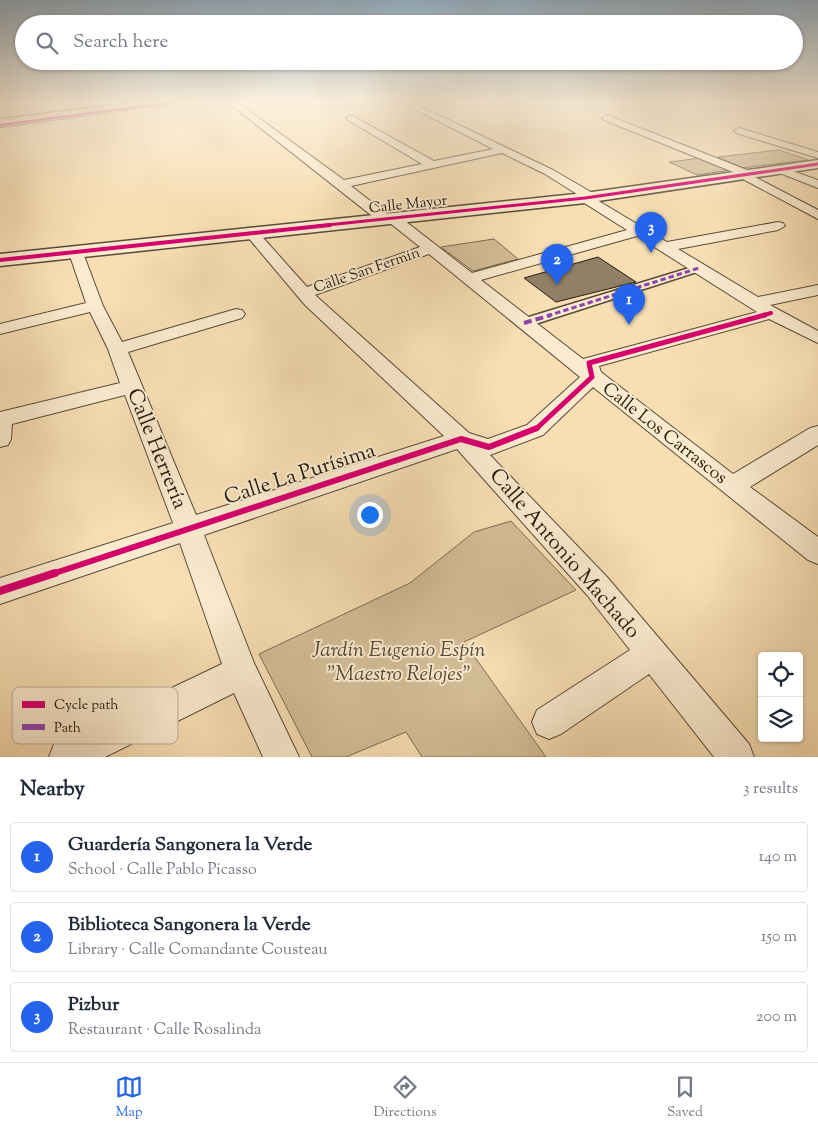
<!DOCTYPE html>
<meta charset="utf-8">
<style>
:root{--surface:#fff;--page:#f6f6f7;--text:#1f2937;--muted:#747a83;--line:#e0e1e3;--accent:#2563eb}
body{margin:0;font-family:"Sorts Mill Goudy",serif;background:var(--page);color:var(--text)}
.controls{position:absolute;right:15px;bottom:15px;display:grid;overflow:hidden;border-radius:5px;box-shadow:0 1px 4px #0004}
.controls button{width:45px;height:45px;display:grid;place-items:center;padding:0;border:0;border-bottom:1px solid var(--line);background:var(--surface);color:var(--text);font:25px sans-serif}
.you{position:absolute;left:369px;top:514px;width:18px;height:18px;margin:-12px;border:4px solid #fff;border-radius:50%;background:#1a73e8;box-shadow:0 0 0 8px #1a73e833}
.badge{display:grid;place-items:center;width:32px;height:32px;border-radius:50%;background:var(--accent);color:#fff;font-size:16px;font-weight:700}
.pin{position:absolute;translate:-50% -41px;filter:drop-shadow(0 1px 2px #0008)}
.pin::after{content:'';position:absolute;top:26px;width:18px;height:15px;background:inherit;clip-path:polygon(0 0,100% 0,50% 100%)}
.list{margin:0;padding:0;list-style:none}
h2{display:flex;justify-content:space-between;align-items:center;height:65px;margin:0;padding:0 20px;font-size:21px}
h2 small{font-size:16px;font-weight:400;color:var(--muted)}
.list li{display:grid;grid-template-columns:32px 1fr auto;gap:15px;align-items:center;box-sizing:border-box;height:70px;margin:0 10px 10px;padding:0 10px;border:1px solid var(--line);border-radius:5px}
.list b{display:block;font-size:19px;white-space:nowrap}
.list p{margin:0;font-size:16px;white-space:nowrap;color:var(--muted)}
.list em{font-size:16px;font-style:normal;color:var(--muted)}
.icon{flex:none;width:28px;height:28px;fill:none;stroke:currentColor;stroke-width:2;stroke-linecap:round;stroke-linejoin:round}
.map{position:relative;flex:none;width:818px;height:757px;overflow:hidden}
.search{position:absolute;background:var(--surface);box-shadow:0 1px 4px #0004;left:15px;right:15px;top:15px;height:55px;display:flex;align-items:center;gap:12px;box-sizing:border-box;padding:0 18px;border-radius:28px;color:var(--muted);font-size:19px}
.sheet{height:305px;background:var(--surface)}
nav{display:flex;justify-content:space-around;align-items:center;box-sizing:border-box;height:70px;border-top:1px solid var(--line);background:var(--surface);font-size:14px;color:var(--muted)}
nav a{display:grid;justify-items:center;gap:2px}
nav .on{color:var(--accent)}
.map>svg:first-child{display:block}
.green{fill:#d3bd97;stroke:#7b6c54}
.building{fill:#918065;stroke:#231a10}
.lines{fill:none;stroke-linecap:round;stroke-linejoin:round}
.pedestrian-casing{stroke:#584b39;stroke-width:3}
.minor-casing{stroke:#584b39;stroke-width:2}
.tertiary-casing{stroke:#584b39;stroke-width:3}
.primary-casing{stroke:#231a10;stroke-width:2}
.pedestrian{fill:#faeace;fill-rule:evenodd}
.minor{fill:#faeace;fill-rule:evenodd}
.tertiary{fill:#faeace;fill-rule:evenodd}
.primary{fill:#f7deb3;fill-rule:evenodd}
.quiet-far1{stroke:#8e44ad;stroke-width:3;stroke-dasharray:5.5 3;stroke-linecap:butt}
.quiet{stroke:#8e44ad;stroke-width:4;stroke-dasharray:8 4;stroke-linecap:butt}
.cycleway-far5-casing{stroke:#faeace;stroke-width:4}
.cycleway-far4-casing{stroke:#faeace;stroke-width:5}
.cycleway-far3-casing{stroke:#faeace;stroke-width:6}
.cycleway-far2-casing{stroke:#faeace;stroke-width:8}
.cycleway-far1-casing{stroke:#faeace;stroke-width:9}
.cycleway-casing{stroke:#faeace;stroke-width:11}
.cycleway-far5{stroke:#d6006c;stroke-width:2.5}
.cycleway-far4{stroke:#d6006c;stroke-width:3}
.cycleway-far3{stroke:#d6006c;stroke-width:4}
.cycleway-far2{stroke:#d6006c;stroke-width:5}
.cycleway-far1{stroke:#d6006c;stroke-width:6}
.cycleway{stroke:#d6006c;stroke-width:8}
.labels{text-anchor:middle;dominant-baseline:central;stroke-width:4;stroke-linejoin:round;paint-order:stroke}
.far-street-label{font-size:15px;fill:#231a10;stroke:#faeace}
.street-label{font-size:18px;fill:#231a10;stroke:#faeace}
.near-street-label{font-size:21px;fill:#231a10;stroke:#faeace}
.near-park-label{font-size:21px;font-style:italic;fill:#584b38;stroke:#faeace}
.key{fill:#faeace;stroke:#baac95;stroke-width:1}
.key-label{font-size:14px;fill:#231a10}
</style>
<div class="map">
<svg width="818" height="757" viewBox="0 0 818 757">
<rect width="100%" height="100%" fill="#f7deb3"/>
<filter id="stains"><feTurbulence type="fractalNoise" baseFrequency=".004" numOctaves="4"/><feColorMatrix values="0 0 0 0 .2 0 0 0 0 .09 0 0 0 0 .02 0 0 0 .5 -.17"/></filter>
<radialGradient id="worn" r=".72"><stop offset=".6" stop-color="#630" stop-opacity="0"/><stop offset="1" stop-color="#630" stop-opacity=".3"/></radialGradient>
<path class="green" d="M779 150 808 160 743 168 718 157Z
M702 158 730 170 697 175 669 162Z
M494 239 518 259 473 271 441 247Z
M511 521 576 590 464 642 546 757H422L406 732 346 757H312L259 654 410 583 474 532Z"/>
<path class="building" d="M598 257 636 282 556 302 524 278Z"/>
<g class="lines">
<defs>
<path id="pedestrian" d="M699 265 705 268 703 270 529 326 524 327 517 323 519 320Z"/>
<path id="minor" d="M225 100H234L344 180 422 164 348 120 346 118 351 115 434 161 493 149 401 102 407 100 553 170 596 195 597 200 667 242 778 222 783 223 785 226 778 230 678 249 758 297 818 285V295L770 305 818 331V343L769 319 599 366 601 372 733 474 810 428 818 426V445L750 487 818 537V564L808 560 593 387 543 435 490 455 607 577 749 744 754 757H714L649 674 561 734 549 739 537 734 532 722 537 710 630 650 587 595 457 449 204 535 254 663 299 757H263L234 693 105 757H49L54 744 222 664 180 543 0 604V578L173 523 125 395 12 424 11 439 8 445 0 447V412L120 383 108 349 90 312 0 334V324L86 303 69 253 71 250H81L83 253 103 306 122 342 236 309 242 310 245 314 242 318 128 352 196 515 444 436 305 305 246 235 248 232H258L307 287 420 247 390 223H381ZM502 153 545 174 580 196 581 201 627 230 472 273 400 217H391L351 186ZM637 236 757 312 583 359 481 280ZM429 254 580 377 527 425 488 439 469 433 315 295Z
M607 115 752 172 753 176 818 210V219L739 177 738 174 604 120 602 118Z
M739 128 818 152V158L736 133 734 131Z
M781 167 818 180V188L777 172V168Z"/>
<path id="tertiary" d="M818 160V168L585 203 0 266V254L585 193Z"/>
<path id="primary" d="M151 100H184L178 103 0 127V119Z"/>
</defs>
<use href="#pedestrian" class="pedestrian-casing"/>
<use href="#minor" class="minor-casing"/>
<use href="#tertiary" class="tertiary-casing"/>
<use href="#primary" class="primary-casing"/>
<use href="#pedestrian" class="pedestrian"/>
<use href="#minor" class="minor"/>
<use href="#tertiary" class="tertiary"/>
<use href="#primary" class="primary"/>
<path class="quiet-far1" d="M547 316 699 268"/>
<path class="quiet" d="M524 323 551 315"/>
<defs>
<path id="cycleway-far5" d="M0 125 192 100"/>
<path id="cycleway-far4" d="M318 226 585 198 818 164"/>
<path id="cycleway-far3" d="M0 260 330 225
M761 316 771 313"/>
<path id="cycleway-far2" d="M536 429 592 377 589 363 765 315"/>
<path id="cycleway-far1" d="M52 574 461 439 489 447 537 428"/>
<path id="cycleway" d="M0 591 55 573"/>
</defs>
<use href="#cycleway-far5" class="cycleway-far5-casing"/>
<use href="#cycleway-far4" class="cycleway-far4-casing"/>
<use href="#cycleway-far3" class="cycleway-far3-casing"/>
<use href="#cycleway-far2" class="cycleway-far2-casing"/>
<use href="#cycleway-far1" class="cycleway-far1-casing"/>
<use href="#cycleway" class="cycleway-casing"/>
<use href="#cycleway-far5" class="cycleway-far5"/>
<use href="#cycleway-far4" class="cycleway-far4"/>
<use href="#cycleway-far3" class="cycleway-far3"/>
<use href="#cycleway-far2" class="cycleway-far2"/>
<use href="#cycleway-far1" class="cycleway-far1"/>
<use href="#cycleway" class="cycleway"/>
</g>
<linearGradient id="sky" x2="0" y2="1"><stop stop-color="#91aabd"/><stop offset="0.49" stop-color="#fbf0dd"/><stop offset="1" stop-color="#fbf0dd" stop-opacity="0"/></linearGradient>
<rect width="818" height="206" fill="url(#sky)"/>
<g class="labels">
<g class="far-street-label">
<text transform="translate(408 205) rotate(-6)">Calle Mayor</text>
<text transform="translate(367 271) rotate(-19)">Calle San Fermín</text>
</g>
<g class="street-label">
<text transform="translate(664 434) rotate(38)">Calle Los Carrascos</text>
</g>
<g class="near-street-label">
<text transform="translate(156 449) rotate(68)">Calle Herrería</text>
<text transform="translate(300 475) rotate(-18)">Calle La Purísima</text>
<text transform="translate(564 554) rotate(49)">Calle Antonio Machado</text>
</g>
<g class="near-park-label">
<text x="399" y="651">Jardín Eugenio Espín<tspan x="399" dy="24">"Maestro Relojes"</tspan></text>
</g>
</g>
<rect x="12" y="687" width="166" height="57" rx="8" class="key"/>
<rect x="22" y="701" width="23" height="7" fill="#d6006c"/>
<rect x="22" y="724" width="23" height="6" fill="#8e44ad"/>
<g class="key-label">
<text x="54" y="709">Cycle path</text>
<text x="54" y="732">Path</text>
</g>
<rect width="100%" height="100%" filter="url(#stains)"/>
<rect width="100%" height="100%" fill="url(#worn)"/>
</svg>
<div class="controls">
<button><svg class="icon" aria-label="locate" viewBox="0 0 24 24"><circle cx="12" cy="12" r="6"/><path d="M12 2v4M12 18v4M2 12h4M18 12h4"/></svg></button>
<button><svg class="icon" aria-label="layers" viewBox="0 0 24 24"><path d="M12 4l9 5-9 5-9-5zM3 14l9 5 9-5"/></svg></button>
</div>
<div class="you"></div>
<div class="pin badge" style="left:629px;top:325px">1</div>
<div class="pin badge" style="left:557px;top:285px">2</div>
<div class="pin badge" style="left:651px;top:253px">3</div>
<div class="search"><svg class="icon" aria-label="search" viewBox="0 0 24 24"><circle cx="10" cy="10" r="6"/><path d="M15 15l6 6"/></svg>Search here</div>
</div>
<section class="sheet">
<h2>Nearby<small>3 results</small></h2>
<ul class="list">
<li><span class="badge">1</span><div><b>Guardería Sangonera la Verde</b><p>School · Calle Pablo Picasso</p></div><em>140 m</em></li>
<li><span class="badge">2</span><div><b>Biblioteca Sangonera la Verde</b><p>Library · Calle Comandante Cousteau</p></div><em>150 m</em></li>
<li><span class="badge">3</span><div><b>Pizbur</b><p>Restaurant · Calle Rosalinda</p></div><em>200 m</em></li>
</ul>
</section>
<nav>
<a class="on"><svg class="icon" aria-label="map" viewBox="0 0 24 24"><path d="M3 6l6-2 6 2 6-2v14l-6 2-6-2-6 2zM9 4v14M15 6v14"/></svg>Map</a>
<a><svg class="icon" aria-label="directions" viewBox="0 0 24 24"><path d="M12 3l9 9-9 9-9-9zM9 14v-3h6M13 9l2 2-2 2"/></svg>Directions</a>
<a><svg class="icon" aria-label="saved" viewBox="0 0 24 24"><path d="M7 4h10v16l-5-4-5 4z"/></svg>Saved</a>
</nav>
